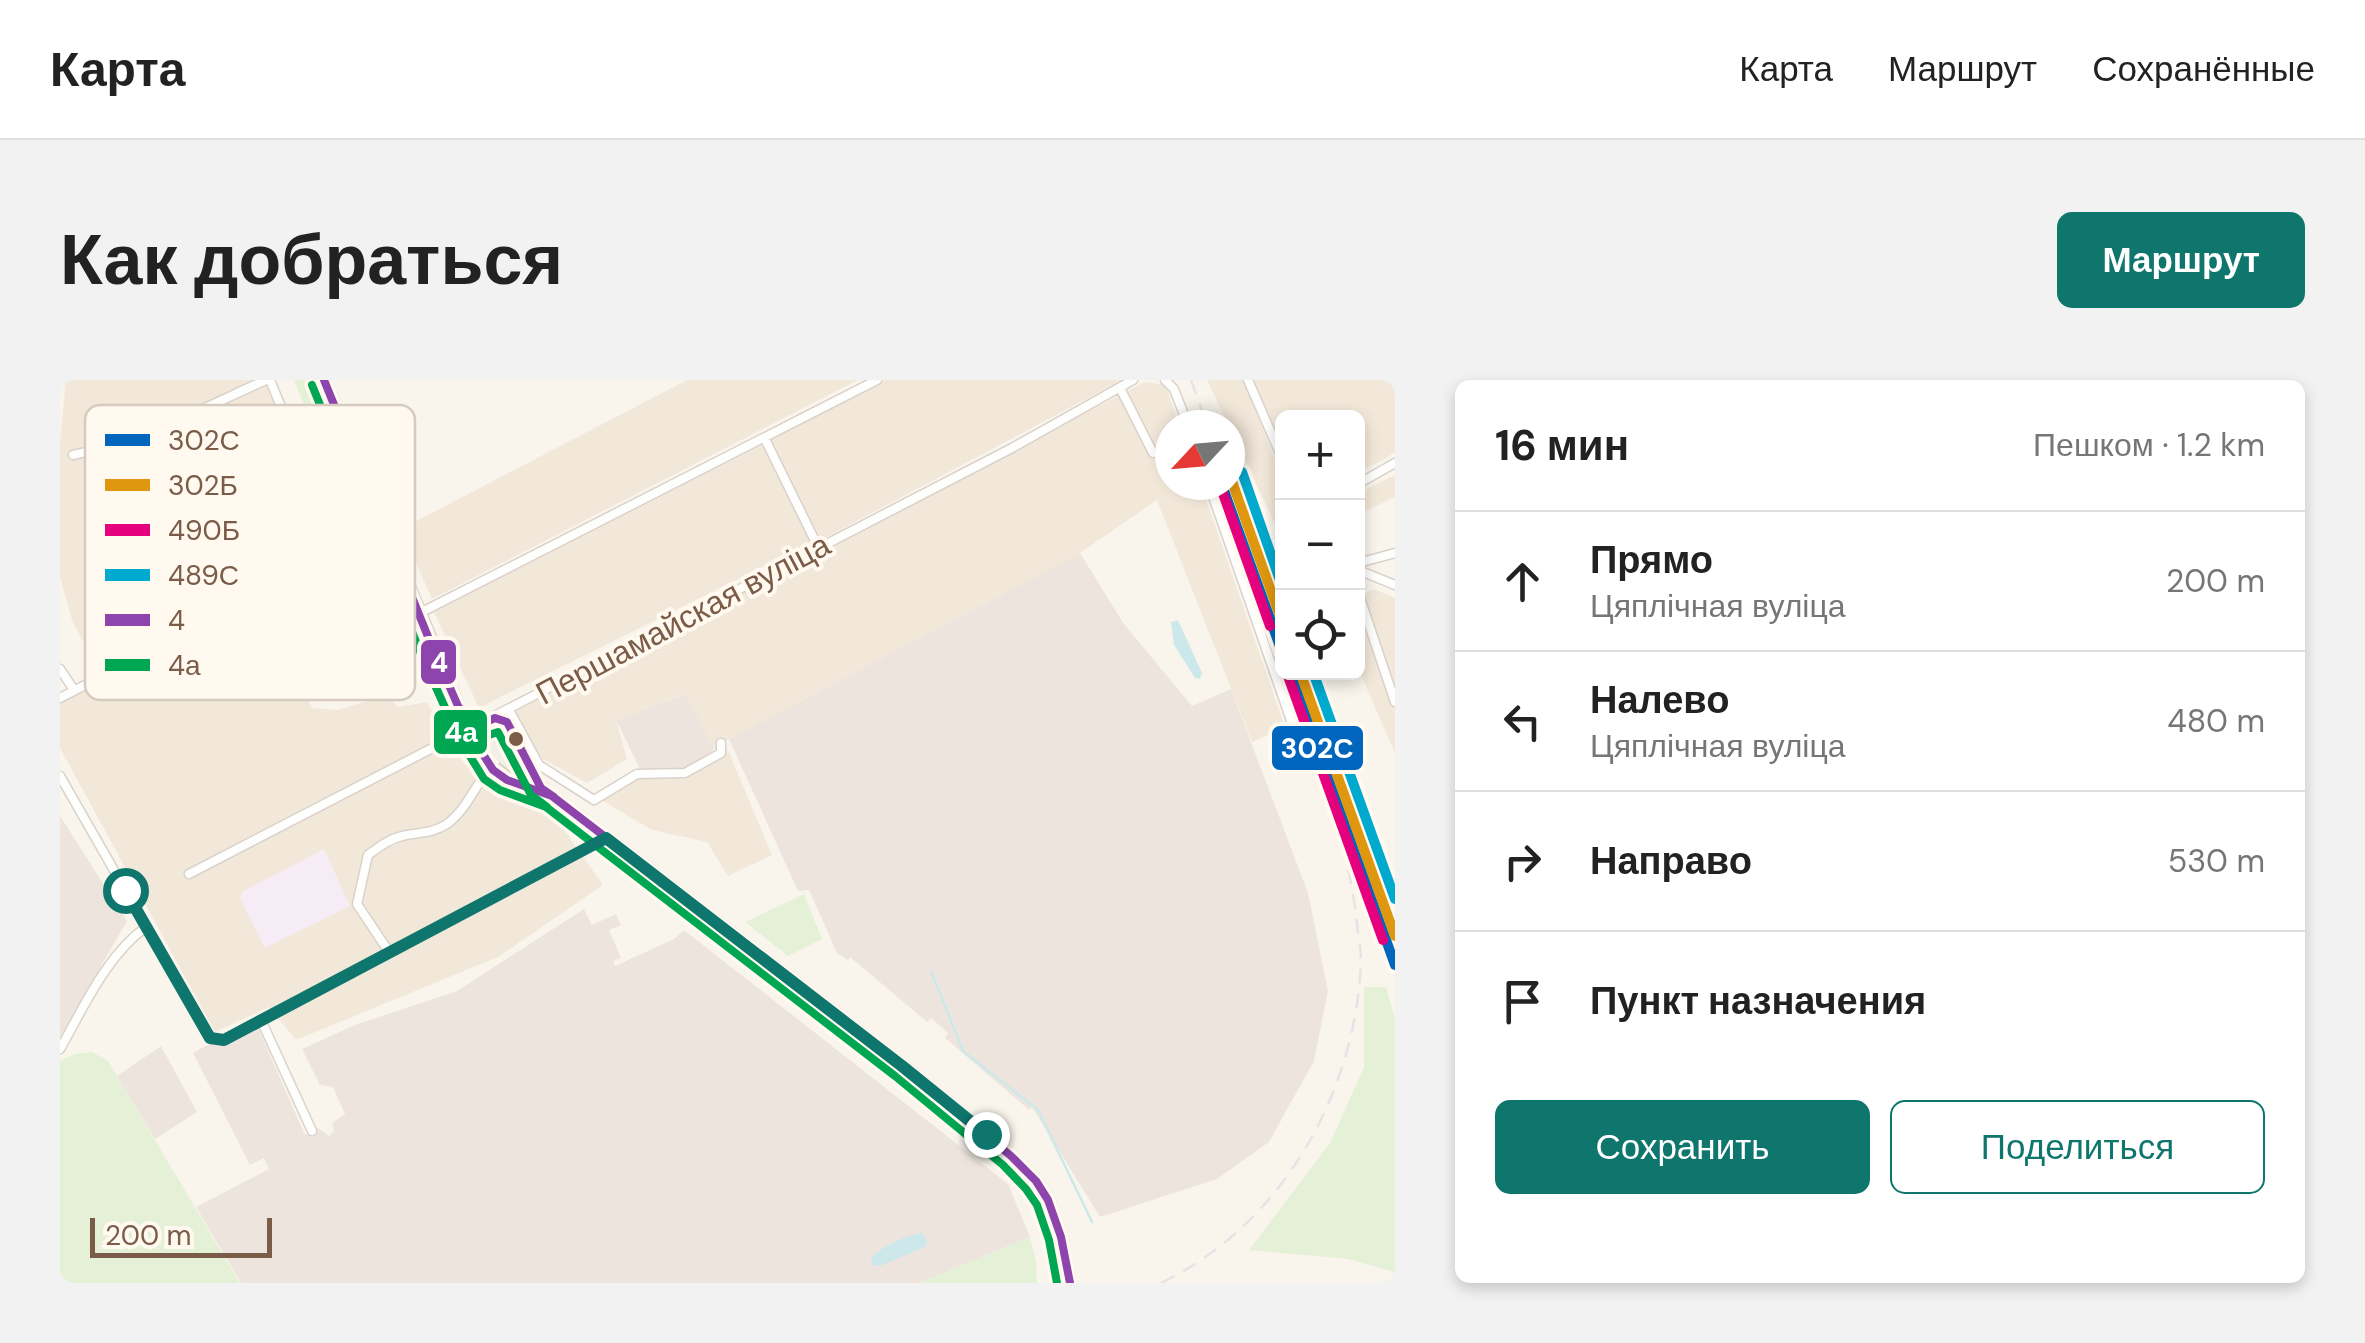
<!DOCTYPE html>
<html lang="ru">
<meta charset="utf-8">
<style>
:root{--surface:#fff;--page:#f2f2f2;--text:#222;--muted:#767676;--line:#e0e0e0;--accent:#0f766e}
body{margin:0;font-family:"DM Sans",sans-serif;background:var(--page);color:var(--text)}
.controls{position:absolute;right:30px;top:30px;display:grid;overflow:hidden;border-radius:15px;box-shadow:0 5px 15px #0003}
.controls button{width:90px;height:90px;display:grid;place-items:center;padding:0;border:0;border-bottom:2px solid var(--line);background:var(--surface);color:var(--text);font:50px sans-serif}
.compass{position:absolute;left:1095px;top:30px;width:90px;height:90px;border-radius:50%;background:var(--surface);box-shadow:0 5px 15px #0003;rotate:244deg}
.scale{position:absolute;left:30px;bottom:25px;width:182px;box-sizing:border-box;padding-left:10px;border:5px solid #7b5c49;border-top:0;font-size:28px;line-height:35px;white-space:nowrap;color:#7b5c49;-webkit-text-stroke:8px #fff9f0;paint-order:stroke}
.stop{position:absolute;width:30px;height:30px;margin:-22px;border:8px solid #0f766e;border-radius:50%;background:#fff}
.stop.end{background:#0f766e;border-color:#fff;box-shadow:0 2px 10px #0008}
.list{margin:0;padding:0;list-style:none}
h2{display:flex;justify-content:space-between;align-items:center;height:130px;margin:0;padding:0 40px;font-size:42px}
h2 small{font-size:32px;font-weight:400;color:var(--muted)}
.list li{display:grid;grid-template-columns:65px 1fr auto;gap:30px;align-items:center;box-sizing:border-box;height:140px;padding:0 40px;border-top:2px solid var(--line)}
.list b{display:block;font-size:38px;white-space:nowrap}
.list p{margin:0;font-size:32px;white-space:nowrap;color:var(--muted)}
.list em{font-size:32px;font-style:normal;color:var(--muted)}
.actions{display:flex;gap:20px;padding:30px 40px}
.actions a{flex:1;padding:22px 0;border:2px solid var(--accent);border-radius:15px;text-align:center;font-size:35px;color:var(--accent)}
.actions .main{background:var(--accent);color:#fff}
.icon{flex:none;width:55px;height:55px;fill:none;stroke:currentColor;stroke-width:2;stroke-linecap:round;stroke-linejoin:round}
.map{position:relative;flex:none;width:1335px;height:903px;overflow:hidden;border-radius:15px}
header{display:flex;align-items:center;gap:60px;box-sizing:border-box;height:140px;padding:0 50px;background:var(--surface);border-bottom:2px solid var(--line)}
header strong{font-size:48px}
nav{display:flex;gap:55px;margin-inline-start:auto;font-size:35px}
.intro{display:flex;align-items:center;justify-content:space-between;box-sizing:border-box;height:240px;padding:0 60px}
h1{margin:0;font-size:70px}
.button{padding:25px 45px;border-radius:15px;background:var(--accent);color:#fff;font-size:35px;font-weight:700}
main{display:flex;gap:60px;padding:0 60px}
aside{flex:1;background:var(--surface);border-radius:15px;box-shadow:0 5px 15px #0003}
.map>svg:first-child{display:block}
.residential{fill:#f2e8da}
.industrial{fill:#ede5dd}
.education{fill:#f6ecf5}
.green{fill:#e5f1d7}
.water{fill:#cde8eb}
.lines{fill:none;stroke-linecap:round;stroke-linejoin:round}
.stream{stroke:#cde8eb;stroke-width:2.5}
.minor-casing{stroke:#d9d2cb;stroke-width:11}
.primary-casing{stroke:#dad1ca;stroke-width:15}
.minor{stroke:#fefefc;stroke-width:8}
.primary{stroke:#f3eee6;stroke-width:11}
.rail{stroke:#e6e3e6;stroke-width:2.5;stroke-dasharray:15 10;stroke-linecap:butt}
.bus-1-casing{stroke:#fff9f0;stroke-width:15}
.bus-2-casing{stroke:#fff9f0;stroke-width:15}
.bus-1{stroke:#8e44ad;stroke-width:8}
.bus-2{stroke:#00a651;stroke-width:8}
.rail-1-casing{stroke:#fff9f0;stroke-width:18}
.rail-2-casing{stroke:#fff9f0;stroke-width:18}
.rail-3-casing{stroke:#fff9f0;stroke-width:18}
.rail-4-casing{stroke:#fff9f0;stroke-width:18}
.rail-1{stroke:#0065bd;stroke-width:10}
.rail-2{stroke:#de970f;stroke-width:10}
.rail-3{stroke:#e5007d;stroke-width:10}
.rail-4{stroke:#00a9ce;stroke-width:10}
.route{stroke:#0f766e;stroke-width:12}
.bus-dot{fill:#7b5c49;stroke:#fff9f0;stroke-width:4}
.labels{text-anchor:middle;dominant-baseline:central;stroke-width:8;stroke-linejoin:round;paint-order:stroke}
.street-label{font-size:32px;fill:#7b5c49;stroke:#fff9f0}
.key{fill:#fff9f0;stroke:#d7cabe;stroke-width:2.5}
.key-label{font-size:28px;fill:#7b5c49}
.line-badge{stroke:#fff9f0;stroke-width:4}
.badge-label{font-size:28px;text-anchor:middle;font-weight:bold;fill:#fff}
</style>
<header>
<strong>Карта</strong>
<nav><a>Карта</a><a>Маршрут</a><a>Сохранённые</a></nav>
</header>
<div class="intro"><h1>Как добраться</h1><a class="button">Маршрут</a></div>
<main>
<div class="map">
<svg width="1335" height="903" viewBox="0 0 1335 903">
<rect width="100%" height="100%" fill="#f9f5ed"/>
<path class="residential" d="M6 0H204L277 169 39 292 12 240 0 197V62Z
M627 0H798L372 219 341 149Z
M824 0H1062L757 162 707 61Z
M1147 0H1183L1222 96V159Z
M1192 0H1335V72L1325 79 1298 92V38H1222V65Z
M1085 2 1106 5 1119 45H1110V105H1141L1225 347 1192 362 1097 120 1020 173 669 359 654 369 625 314 556 340 567 379 527 403 483 379 453 332Z
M704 64 753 162 419 328 374 232Z
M1335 95V117L1298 135V113Z
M1314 209 1335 218V373L1298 288V217Z
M201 219 252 328 278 330 326 315 338 327 367 322 403 383 497 440 543 505 438 577 236 660 209 627 155 652 0 368V321Z
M668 370 712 475 668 496 647 462 592 450 541 420 580 394 616 397Z"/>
<path class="industrial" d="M1020 173 1064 244 1132 326 1171 309 1248 513 1268 611 1254 681 1209 762 1157 799 1040 837 972 727 969 730 885 658 888 653 871 638 867 642 790 577 788 580 777 573 749 510 738 511 669 359Z
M626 314 654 369 650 376 619 391H581L556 340Z
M0 436 67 541 0 657Z
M524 529 532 545 556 534 561 545 549 550 561 578 553 581 555 586 614 559 624 550 948 804 970 857 860 903H181L136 827 209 789 204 778 190 785 133 673 194 639 245 755 258 748 269 756 274 751 272 743 285 734 273 707 260 705 242 669 295 645 397 611Z
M101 666 137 732 95 759 57 696Z"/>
<path class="education" d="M264 469 290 526 205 568 180 518 182 512Z"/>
<path class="green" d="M234 0H245L298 132 289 138Z
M744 514 762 559 728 576 685 542Z
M1304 607H1326L1335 639V892L1288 879 1189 870 1270 763 1304 687Z
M32 672 48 681 180 903H0V681L15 674Z
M970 857 976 881 977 903H860Z"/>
<path class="water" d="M1118 240 1142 293 1140 299 1135 298 1114 265 1111 242Z
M861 853 865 856 867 863 863 868 820 886 812 885 811 878C822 866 845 856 861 853Z"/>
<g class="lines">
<path class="stream" d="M871 591 903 671 978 730 1032 842"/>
<defs>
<path id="minor" d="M210 0 281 172
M1105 0 1114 9 1128 45
M1188 0 1222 78
M1060 8 1093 73
M705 59 758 167
M13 75C81 61 143 28 206 0
M1298 104 1335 83
M1149 105 1235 352
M1298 183 1335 173
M1298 190 1335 205
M1298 212 1335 322
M358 234 817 0
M0 289 14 310
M0 318 324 150
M449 330 479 385 534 420 577 394 625 393 661 373V363
M0 396 150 658 165 660 546 458
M129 494 952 68 1073 0
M329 572 297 524 308 475C319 467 329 459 342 456 358 452 372 454 387 444 411 426 418 396 440 376
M201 640 252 751
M0 669C24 627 46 576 86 547"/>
<path id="primary" d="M264 0 398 326 412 348 440 376 843 686 951 776 976 801 988 820 1001 857 1010 903"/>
</defs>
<use href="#minor" class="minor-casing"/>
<use href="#primary" class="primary-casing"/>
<use href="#minor" class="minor"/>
<use href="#primary" class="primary"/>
<path class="rail" d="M1131 0 1147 45
M1168 105 1222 256
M1235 292 1262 368
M1291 448 1335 572
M1101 903C1222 845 1296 713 1301 581 1301 568 1298 555 1297 543 1290 480 1270 418 1253 357"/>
<defs>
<path id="bus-1" d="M264 0 373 269 398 326 412 348 419 368 433 390 447 400 492 416 843 686 951 776 976 801 988 820 1001 857 1010 903
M412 348 435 338 447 342 481 408 494 417"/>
<path id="bus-2" d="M252 5 361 274 387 332 401 353 408 373 424 399 440 410 486 427 835 696 943 785 966 809 977 825 989 860 997 903
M417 359 438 352 471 415 487 427"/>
</defs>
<use href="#bus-1" class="bus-1-casing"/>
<use href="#bus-2" class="bus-2-casing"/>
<use href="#bus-1" class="bus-1"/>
<use href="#bus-2" class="bus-2"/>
<defs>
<path id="rail-1" d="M1162 105 1222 272
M1230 292 1335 585"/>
<path id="rail-2" d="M1170 96 1222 242
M1240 292 1335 556"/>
<path id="rail-3" d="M1160 105 1210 246
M1228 296 1323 560"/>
<path id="rail-4" d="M1182 92 1222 206
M1253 292 1335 519"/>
</defs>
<use href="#rail-1" class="rail-1-casing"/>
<use href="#rail-2" class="rail-2-casing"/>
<use href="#rail-3" class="rail-3-casing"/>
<use href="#rail-4" class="rail-4-casing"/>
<use href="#rail-1" class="rail-1"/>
<use href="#rail-2" class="rail-2"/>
<use href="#rail-3" class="rail-3"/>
<use href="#rail-4" class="rail-4"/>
</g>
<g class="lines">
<path class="route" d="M65 510 150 658 164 660 546 458 842 686 926 754"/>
</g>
<circle class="bus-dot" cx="456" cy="359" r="9"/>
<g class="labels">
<g class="street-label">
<text transform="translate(623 239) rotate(-28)">Першамайская вуліца</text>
</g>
</g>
<rect x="25" y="25" width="330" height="295" rx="15" class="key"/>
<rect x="45" y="54" width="45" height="12" fill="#0065bd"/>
<rect x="45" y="99" width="45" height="12" fill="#de970f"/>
<rect x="45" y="144" width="45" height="12" fill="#e5007d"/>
<rect x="45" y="189" width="45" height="12" fill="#00a9ce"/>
<rect x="45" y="234" width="45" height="12" fill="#8e44ad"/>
<rect x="45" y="279" width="45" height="12" fill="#00a651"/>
<g class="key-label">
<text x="108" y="70">302С</text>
<text x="108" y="115">302Б</text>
<text x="108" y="160">490Б</text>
<text x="108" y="205">489С</text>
<text x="108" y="250">4</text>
<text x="108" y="295">4а</text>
</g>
<g class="line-badge">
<rect x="359" y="258" width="39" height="48" rx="10" fill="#8e44ad"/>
<rect x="372" y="328" width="57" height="48" rx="10" fill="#00a651"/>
<rect x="1210" y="344" width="95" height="48" rx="10" fill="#0065bd"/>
</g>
<g class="badge-label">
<text x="379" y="292">4</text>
<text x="401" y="362">4а</text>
<text x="1257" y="378">302С</text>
</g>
</svg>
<div class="controls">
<button>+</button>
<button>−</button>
<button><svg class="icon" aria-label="locate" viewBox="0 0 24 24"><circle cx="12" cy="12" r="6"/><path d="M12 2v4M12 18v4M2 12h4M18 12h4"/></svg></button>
</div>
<svg class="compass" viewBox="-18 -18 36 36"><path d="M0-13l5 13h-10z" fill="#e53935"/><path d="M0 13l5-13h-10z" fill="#767676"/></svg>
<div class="scale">200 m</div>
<div class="stop" style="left:65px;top:510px"></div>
<div class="stop end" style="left:926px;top:754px"></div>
</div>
<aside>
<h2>16 мин<small>Пешком · 1.2 km</small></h2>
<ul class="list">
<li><svg class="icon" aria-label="ahead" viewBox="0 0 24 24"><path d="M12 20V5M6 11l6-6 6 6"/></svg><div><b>Прямо</b><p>Цяплічная вуліца</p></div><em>200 m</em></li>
<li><svg class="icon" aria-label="left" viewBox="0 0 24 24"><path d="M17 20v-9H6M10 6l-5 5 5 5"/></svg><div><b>Налево</b><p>Цяплічная вуліца</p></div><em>480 m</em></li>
<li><svg class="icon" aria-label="right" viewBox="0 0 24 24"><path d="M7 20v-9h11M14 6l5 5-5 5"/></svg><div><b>Направо</b></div><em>530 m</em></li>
<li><svg class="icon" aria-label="arrive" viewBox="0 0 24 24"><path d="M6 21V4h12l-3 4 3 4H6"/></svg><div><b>Пункт назначения</b></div></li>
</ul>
<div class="actions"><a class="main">Сохранить</a><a>Поделиться</a></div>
</aside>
</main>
